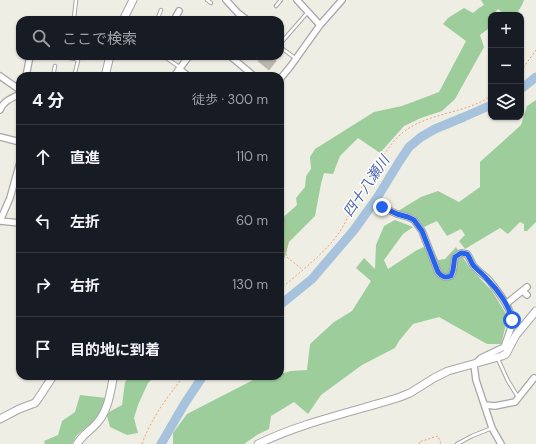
<!DOCTYPE html>
<html lang="ja">
<meta charset="utf-8">
<style>
:root{--surface:#171b24;--page:#242831;--text:#f1f3f6;--muted:#9ea1a6;--line:#363941}
body{margin:0;font-family:"DM Sans","Noto Sans JP",sans-serif;background:var(--page);color:var(--text)}
.controls{position:absolute;right:12px;top:12px;display:grid;overflow:hidden;border-radius:8px;box-shadow:0 1px 3px #0004}
.controls button{width:36px;height:36px;display:grid;place-items:center;padding:0;border:0;border-bottom:1px solid var(--line);background:var(--surface);color:var(--text);font:20px sans-serif}
.stop{position:absolute;width:12px;height:12px;margin:-9px;border:3px solid #2563eb;border-radius:50%;background:#fff}
.stop.end{background:#2563eb;border-color:#fff;box-shadow:0 1px 4px #0008}
.list{margin:0;padding:0;list-style:none}
h2{display:flex;justify-content:space-between;align-items:center;height:52px;margin:0;padding:0 16px;font-size:17px}
h2 small{font-size:13px;font-weight:400;color:var(--muted)}
.list li{display:grid;grid-template-columns:26px 1fr auto;gap:12px;align-items:center;box-sizing:border-box;height:64px;padding:0 16px;border-top:1px solid var(--line)}
.list b{display:block;font-size:15px;white-space:nowrap}
.list em{font-size:13px;font-style:normal;color:var(--muted)}
.icon{flex:none;width:22px;height:22px;fill:none;stroke:currentColor;stroke-width:2;stroke-linecap:round;stroke-linejoin:round}
.map{position:relative;flex:none;width:536px;height:444px;overflow:hidden}
.search{position:absolute;background:var(--surface);box-shadow:0 1px 3px #0004;left:16px;top:16px;width:268px;height:44px;display:flex;align-items:center;gap:10px;box-sizing:border-box;padding:0 14px;border-radius:12px;color:var(--muted);font-size:15px}
.panel{position:absolute;background:var(--surface);box-shadow:0 1px 3px #0004;left:16px;top:72px;width:268px;height:308px;border-radius:12px}
.map>svg:first-child{display:block}
.forest{fill:#9dcd9b}
.lines{fill:none;stroke-linecap:round;stroke-linejoin:round}
.river{stroke:#a7c2dc;stroke-width:9}
.building{fill:#bcb8af;stroke:#c1b9a8}
.service-casing{stroke:#a6a6a6;stroke-width:4.5}
.minor-casing{stroke:#a6a6a6;stroke-width:8}
.tertiary-casing{stroke:#a6a6a6;stroke-width:9}
.path{stroke:#f6a070;stroke-width:1;stroke-dasharray:2 2;stroke-linecap:butt}
.service{stroke:#fff;stroke-width:2.5}
.minor{stroke:#fff;stroke-width:5.5}
.tertiary{stroke:#fff;stroke-width:7}
.route{stroke:#2563eb;stroke-width:5}
.labels{text-anchor:middle;dominant-baseline:central;stroke-width:3;stroke-linejoin:round;paint-order:stroke}
.water-label{font-size:14px;font-style:italic;fill:#4d64ac;stroke:#fff}
</style>
<div class="map">
<svg width="536" height="444" viewBox="0 0 536 444">
<rect width="100%" height="100%" fill="#efeee5"/>
<path class="forest" d="M481 0H524L522 5 516 15H505L498 9 493 15H491L488 29 480 35 484 47 455 99 442 111 421 118 404 126 380 153 358 138 340 156 333 174 324 173 321 184 315 216 289 242 283 263 280 264V220L297 205 296 198 305 187 306 176 311 169 310 157 315 149 374 112 402 106 439 92 466 41 443 24 448 18 464 8 473 13 479 8 484 5Z
M536 100V222L527 231H524V224L520 222 508 234 500 228 465 249 459 241 465 235 461 229 447 236 437 221 424 227 415 216 398 211 421 197 438 191 459 202 480 187V162L521 125 527 106Z
M395 220 413 227 403 234 384 260 388 269 417 250 431 244 438 260 445 259 456 247 470 268 492 291 508 317 501 344H487L439 317 413 324 399 341 395 348 362 365 321 395 308 414 294 402 271 416 269 429 257 435 244 444H173V433L187 414 253 380 271 376H280V374L291 371 307 370 310 344 334 322 352 311 371 281 356 268 364 258 375 269 376 245 384 226Z
M130 376H155L148 383 138 405 134 418 138 433 127 435 110 427 107 416 109 412 122 405 125 382Z
M80 395 106 398 98 417 76 436 72 444H45L44 441 58 435 62 421 75 412Z"/>
<g class="lines">
<path class="river" d="M521 89 536 77
M280 305 312 279 354 230 377 198 399 162 409 147 421 137 435 129 464 117 491 105
M161 444 185 403 203 376"/>
</g>
<path class="building" d="M262 56H275L273 59 276 61 269 70 258 61Z"/>
<g class="lines">
<defs>
<path id="service" d="M207 0 211 3
M276 6 281 0
M72 20 74 18 76 0
M157 20 161 10
M280 44 307 13
M280 47 295 58
M69 56 70 58 76 59 78 61 74 76
M166 58 178 66 179 69
M53 76 55 66
M280 218 283 221
M498 359 508 381 518 397
M457 444 472 436 492 428"/>
<path id="minor" d="M226 0 238 13 247 20
M297 0 320 25
M174 20 179 11
M230 56 254 76
M179 69 188 76
M0 76 20 90
M26 76 30 56
M174 76 189 56
M280 79 290 67 320 25 342 0
M0 110C3 101 12 98 20 94
M0 137 20 142
M382 207 397 214 408 217 414 220 422 231 438 272C442 277 445 278 451 276 455 269 453 264 455 257L461 253 467 254C470 258 471 262 473 265 477 271 484 275 489 280 496 289 512 309 512 320 512 329 507 338 504 347L481 358 474 365 476 380 492 428 501 444
M0 221 10 198 20 162
M0 221 20 223
M523 291 527 295
M506 304 527 287
M485 405 495 406 515 402 534 378"/>
<path id="tertiary" d="M123 20 133 0
M105 76 110 56
M0 419 19 409 35 403 38 399 53 376
M77 444C82 435 90 431 97 423 108 411 110 394 113 379L112 376
M258 444C303 422 353 412 400 397L410 393 434 378 448 371 502 356 506 354 516 335 536 311"/>
</defs>
<use href="#service" class="service-casing"/>
<use href="#minor" class="minor-casing"/>
<use href="#tertiary" class="tertiary-casing"/>
<path class="path" d="M521 71 536 50
M285 223 288 227 289 231 286 256 288 258 302 269
M280 289C298 274 322 255 336 237 347 223 352 205 361 189 367 177 375 167 383 156 388 149 393 141 400 135 425 112 463 115 491 96
M142 444C151 419 167 397 184 376
M420 444 419 442 438 436 441 444"/>
<use href="#service" class="service"/>
<use href="#minor" class="minor"/>
<use href="#tertiary" class="tertiary"/>
</g>
<g class="lines">
<path class="route" d="M382 207 397 214 408 217 414 220 422 231 438 272C442 277 445 278 451 276 455 268 453 264 455 257L461 253 467 254C470 258 471 262 473 265 477 270 483 274 487 279 497 289 510 306 512 320"/>
</g>
<g class="labels">
<g class="water-label">
<text transform="translate(366 186) rotate(-56)">四十八瀬川</text>
</g>
</g>
</svg>
<div class="controls">
<button>+</button>
<button>−</button>
<button><svg class="icon" aria-label="layers" viewBox="0 0 24 24"><path d="M12 4l9 5-9 5-9-5zM3 14l9 5 9-5"/></svg></button>
</div>
<div class="stop" style="left:512px;top:320px"></div>
<div class="stop end" style="left:382px;top:207px"></div>
<div class="search"><svg class="icon" aria-label="search" viewBox="0 0 24 24"><circle cx="10" cy="10" r="6"/><path d="M15 15l6 6"/></svg>ここで検索</div>
<section class="panel">
<h2>4 分<small>徒歩 · 300 m</small></h2>
<ul class="list">
<li><svg class="icon" aria-label="ahead" viewBox="0 0 24 24"><path d="M12 20V5M6 11l6-6 6 6"/></svg><div><b>直進</b></div><em>110 m</em></li>
<li><svg class="icon" aria-label="left" viewBox="0 0 24 24"><path d="M17 20v-9H6M10 6l-5 5 5 5"/></svg><div><b>左折</b></div><em>60 m</em></li>
<li><svg class="icon" aria-label="right" viewBox="0 0 24 24"><path d="M7 20v-9h11M14 6l5 5-5 5"/></svg><div><b>右折</b></div><em>130 m</em></li>
<li><svg class="icon" aria-label="arrive" viewBox="0 0 24 24"><path d="M6 21V4h12l-3 4 3 4H6"/></svg><div><b>目的地に到着</b></div></li>
</ul>
</section>
</div>
